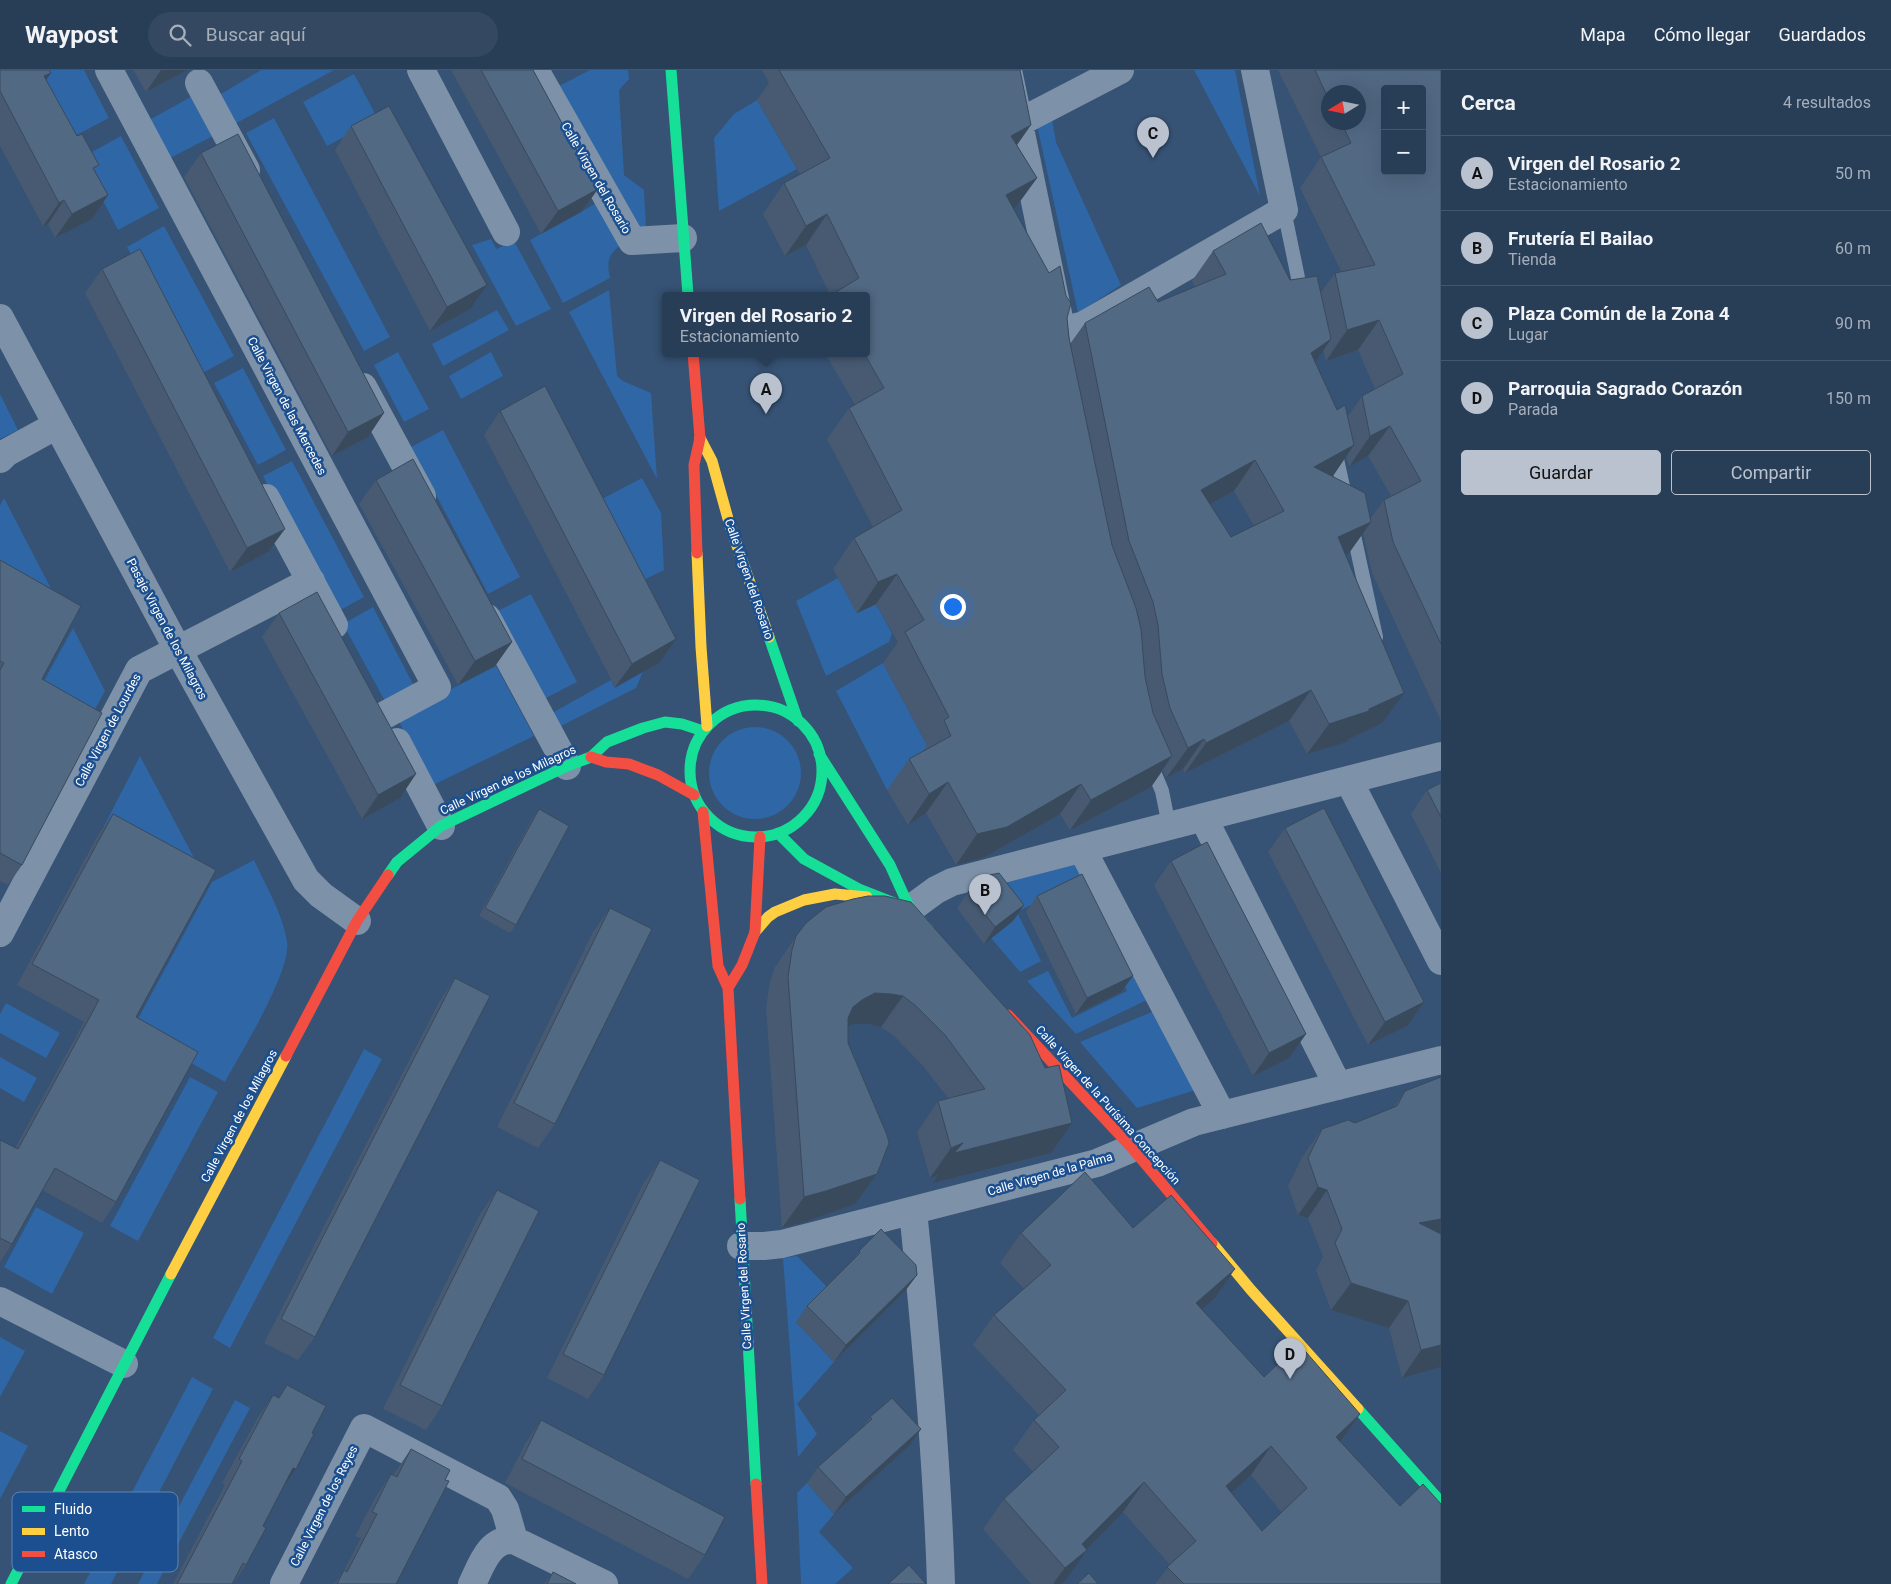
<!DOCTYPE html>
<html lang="es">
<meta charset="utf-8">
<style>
:root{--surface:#283e57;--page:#344961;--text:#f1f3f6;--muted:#a5aeba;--line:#44576d;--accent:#b9c2ce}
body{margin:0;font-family:Roboto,sans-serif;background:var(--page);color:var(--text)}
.controls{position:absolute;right:15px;top:15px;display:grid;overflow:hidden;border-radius:5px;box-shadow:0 5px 20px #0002}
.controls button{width:45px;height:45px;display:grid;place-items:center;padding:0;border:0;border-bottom:1px solid var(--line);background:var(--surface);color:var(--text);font:25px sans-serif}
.compass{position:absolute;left:1321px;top:15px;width:45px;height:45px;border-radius:50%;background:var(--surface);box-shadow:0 5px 20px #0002;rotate:260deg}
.you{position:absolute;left:952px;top:536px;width:18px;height:18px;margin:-12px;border:4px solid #fff;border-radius:50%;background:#1a73e8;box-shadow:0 0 0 8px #1a73e833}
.badge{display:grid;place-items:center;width:32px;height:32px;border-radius:50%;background:var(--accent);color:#111;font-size:16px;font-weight:700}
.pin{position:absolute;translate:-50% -41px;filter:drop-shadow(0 1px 2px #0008)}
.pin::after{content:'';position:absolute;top:26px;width:18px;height:15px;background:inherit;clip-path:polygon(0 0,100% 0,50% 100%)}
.popup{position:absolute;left:662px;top:222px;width:208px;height:65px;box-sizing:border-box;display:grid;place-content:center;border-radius:5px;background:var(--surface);filter:drop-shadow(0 1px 4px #0005);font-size:16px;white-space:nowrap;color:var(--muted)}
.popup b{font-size:19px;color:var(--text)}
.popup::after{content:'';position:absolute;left:50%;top:100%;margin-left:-10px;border:10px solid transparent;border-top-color:var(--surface)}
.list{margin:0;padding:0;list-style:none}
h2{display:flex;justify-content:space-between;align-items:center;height:65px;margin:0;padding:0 20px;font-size:21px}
h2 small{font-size:16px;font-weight:400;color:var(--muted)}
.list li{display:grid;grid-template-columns:32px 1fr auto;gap:15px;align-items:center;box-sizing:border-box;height:75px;padding:0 20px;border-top:1px solid var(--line)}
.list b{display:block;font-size:19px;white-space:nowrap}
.list p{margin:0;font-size:16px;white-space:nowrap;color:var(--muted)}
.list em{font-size:16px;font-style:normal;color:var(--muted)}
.actions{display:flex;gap:10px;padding:15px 20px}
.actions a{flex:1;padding:11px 0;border:1px solid var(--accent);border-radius:5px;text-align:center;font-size:18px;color:var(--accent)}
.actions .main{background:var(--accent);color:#111}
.icon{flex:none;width:28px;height:28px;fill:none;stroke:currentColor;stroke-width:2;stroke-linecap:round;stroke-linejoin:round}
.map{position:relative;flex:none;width:1441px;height:1514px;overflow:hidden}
header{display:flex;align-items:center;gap:30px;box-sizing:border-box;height:70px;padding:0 25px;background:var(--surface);border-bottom:1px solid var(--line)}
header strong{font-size:24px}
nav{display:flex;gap:28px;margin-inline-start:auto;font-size:18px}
.search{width:350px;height:45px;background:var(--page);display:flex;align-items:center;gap:12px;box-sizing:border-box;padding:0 18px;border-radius:28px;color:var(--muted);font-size:19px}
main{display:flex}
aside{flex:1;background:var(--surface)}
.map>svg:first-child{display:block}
.green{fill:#2f66a5}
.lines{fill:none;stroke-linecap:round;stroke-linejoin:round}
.lane{stroke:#7d92a8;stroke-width:14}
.street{stroke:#7d92a8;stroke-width:28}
.fast{stroke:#16e098;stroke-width:11}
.slow{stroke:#ffcf43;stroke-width:11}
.jam{stroke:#f24e42;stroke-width:11}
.wall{fill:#475a72;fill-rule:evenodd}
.shaded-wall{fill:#394a5c}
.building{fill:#526984;stroke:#394a5c;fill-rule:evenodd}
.labels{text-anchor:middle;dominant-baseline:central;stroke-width:5;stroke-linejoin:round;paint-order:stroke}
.street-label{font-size:12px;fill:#fff;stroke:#1b4f8f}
.key{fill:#1b4f8f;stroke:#5f84b1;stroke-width:1}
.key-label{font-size:14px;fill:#fff}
</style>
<header>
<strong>Waypost</strong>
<div class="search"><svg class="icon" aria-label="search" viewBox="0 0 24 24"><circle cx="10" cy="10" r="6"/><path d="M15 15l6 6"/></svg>Buscar aquí</div>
<nav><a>Mapa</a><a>Cómo llegar</a><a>Guardados</a></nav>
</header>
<main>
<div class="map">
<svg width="1441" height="1514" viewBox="0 0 1441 1514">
<rect width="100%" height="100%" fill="#365274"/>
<path class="green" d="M33 0H84L109 48 69 69Z
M261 0H334L231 56 216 27Z
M590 0H628L629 9 619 20 624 105 644 120 646 158 636 165 559 16Z
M1194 0H1235L1260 126Z
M354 4 378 49 327 76 303 32Z
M198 23 219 63 170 88 149 50Z
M757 30 797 99 719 141 714 68 734 44Z
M274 48 390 267 364 281 246 63Z
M1052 49 1056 72 1121 215 1078 243 1037 55Z
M121 66 159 138 118 160 81 88Z
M601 130 625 172C609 183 606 189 610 208L563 233 530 170 581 142Z
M164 156 234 286 197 306 127 177Z
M491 169 496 179 514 171 551 239 516 256 472 175Z
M609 220 617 306 623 311 651 323 657 409 569 242Z
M497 240 509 260 443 296 432 274Z
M398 282 429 339 404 352 374 295Z
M491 282 503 306 461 329 449 306Z
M243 298 286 380 258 395 214 313Z
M0 324 18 360 0 369Z
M443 360 520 507 488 524 411 377Z
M292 391 364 527 335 543 263 406Z
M642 408 661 443 664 500 623 520 581 440Z
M4 428 58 532 0 499V435Z
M838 508 857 543 876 534 892 563 889 572 826 606 796 531Z
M531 524 577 612 544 629 498 541Z
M373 537 415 618 386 633 343 554Z
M73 558 105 621 90 648 39 620Z
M883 593 928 677 930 696 887 720 836 621Z
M496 596 534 666 431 716 397 647Z
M643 602 636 618 559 657 552 643 611 610 615 618Z
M709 703a46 46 0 1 1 92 0a46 46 0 1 1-92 0Z
M140 686 199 797 196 803 104 756Z
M254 790C266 816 282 842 287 871 292 901 241 982 225 1012L132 960 212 812Z
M1076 790 1110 853 1073 814 1017 842 1041 891 1020 902 991 868 1012 851 985 816Z
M1117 870 1147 930 1076 964 1027 911 1048 901 1072 948 1127 921 1106 877Z
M6 933 60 963 46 988 0 963V944Z
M1154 941 1196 1020 1137 1038 1080 972Z
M364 979 382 989 230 1278 213 1268Z
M0 987 37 1008 24 1032 0 1018Z
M190 1007 218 1022 138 1171 110 1156Z
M36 1137 84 1163 52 1224 4 1197Z
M797 1186 828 1218 796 1252 834 1292 797 1334 817 1364 798 1387 783 1188Z
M0 1267 25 1281 0 1327Z
M192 1307 213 1319 111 1514H84Z
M235 1330 250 1338 157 1514H138Z
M0 1361 28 1376 0 1429Z
M807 1413 834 1444 819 1462 853 1498 835 1514H801L797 1423Z"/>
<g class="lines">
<path class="lane" d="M1284 140 1302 227
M1335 380 1346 430
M1352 456 1376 567
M1150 692 1162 721 1169 756"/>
<path class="street" d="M109 0 437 617 383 646
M421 0 506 162
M535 0 632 171 683 168
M1008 0 1060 253 1069 259 1084 255 1284 140 1255 0
M199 13 246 100
M1018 53 1120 0
M0 248 178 580 306 810 321 825 357 851
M363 317 422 426
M0 389 6 383 57 355
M266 428 334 555
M487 548 567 696
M397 672 441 756
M1349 711 1441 891
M1203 747 1338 1016
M1082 779 1222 1045
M910 839 936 820 952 812 1441 686
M0 863 139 600 311 511
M913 1141C926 1266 937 1389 941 1514
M741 1176H764L782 1174 1097 1093 1194 1052 1441 990
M0 1231 124 1294
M284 1514 364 1358 498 1428 505 1439 514 1470
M472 1514C481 1496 489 1468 514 1470L604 1514"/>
<path class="fast" d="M671 0 688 225
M769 567 798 651
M690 701a66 66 0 1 1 132 0a66 66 0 1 1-132 0Z
M819 684 890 795 910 839 929 860
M778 763 804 789 859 819 910 839
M388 805 397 792 441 756 567 696 591 687 607 672 643 658 665 652 682 654 703 661
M740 1129 756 1414
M1358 1339 1441 1432
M11 1514 171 1204"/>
<path class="slow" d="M700 368 712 391 730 456 769 567
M697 483 701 577 707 656
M755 862 768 847 775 842 804 830 835 824 867 827
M1212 1173 1251 1220 1358 1339
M171 1204 286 986"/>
<path class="jam" d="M693 283 700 368 694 395 697 483
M591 687 606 692 629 694 658 705 694 725
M703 742 718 896 728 918 740 1129
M728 918 742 895 755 862 760 767
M1008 945 1132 1078 1212 1173
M286 986 357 851 388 805
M756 1414 762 1514"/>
</g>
<path class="wall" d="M0 0 95 101 108 125 92 149 55 168 48 154 43 156 0 76Z
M133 0H187L146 22Z
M451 0H533L598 119 581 142 541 164Z
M762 0H1020L1017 75 1037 108 1015 138 1014 139 1067 248 1070 274 1085 253 1158 232 1195 217 1192 211 1213 181 1321 222 1335 203 1341 201 1300 118 1321 87 1278 0H1441V651L1372 503 1363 463 1349 483 1345 485 1382 653 1349 669 1347 672 1307 684 1289 651 1185 703 1183 699 1166 708 1163 700 1151 717 1070 760 1060 744 985 787 956 795 926 743 908 755 887 720 909 689 922 682 927 675 883 593 898 572 876 534 857 543 833 499 854 468 873 457 827 369 849 338 855 335 825 283H866V225H830L806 175 785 186 763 144 784 113 800 104 757 30 769 13ZM1328 22 1358 52H1328ZM1323 280 1326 291 1358 280 1375 319 1362 326 1348 346 1337 340 1315 292ZM1346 386 1349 397 1368 386 1391 426 1384 430 1370 449 1332 406ZM1234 421 1254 456 1231 467 1210 434Z
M351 56 470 239 430 261 335 80Z
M201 83 368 367 332 386 184 107Z
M102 199 268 482 230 502 85 223Z
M500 341 659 593 615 617 484 365Z
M376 410 512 572 495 596 458 615 359 434Z
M0 490 42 609 22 795 8 815 0 811Z
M279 543 400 728 362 749 262 567Z
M1441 713V803L1411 744 1427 720Z
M539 739 516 855 510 863 479 846 533 747Z
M113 744 136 947 116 1132 102 1153 42 1120 12 1174 0 1192V1070L15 1078 84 952 17 915 98 765Z
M1285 758 1407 956 1368 975 1268 782Z
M1171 791 1306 964 1289 988 1253 1006 1154 815Z
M968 822 1024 835 1013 851 984 874 957 838Z
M1037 826 1121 922 1076 944 1026 842Z
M853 829 1051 1083 933 1113 938 1105 930 1108 917 1062 938 1031 948 1028 923 996 894 966 881 957 870 954H853L848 956V973L877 1104 855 1134 805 1152 782 1158 766 938 770 911 775 897 796 866Z
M610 838 555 1054 538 1078 497 1057 593 862Z
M455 908 315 1267 298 1290 264 1273 439 932Z
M1405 1021 1441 1297 1402 1308 1389 1258 1331 1240 1316 1200 1323 1187 1308 1148 1298 1145 1288 1116 1302 1087 1322 1059 1355 1053 1393 1038Z
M660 1090 604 1305 588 1329 547 1308 643 1114Z
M497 1120 442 1336 426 1360 383 1339 480 1144Z
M1133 1158 1214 1229 1202 1240 1264 1307 1360 1344 1341 1372 1441 1514H1155L1170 1495 1123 1442 1086 1479 1087 1480 1066 1510 1061 1514H1031L983 1459 1004 1429 1033 1402 1013 1380 1034 1350 1039 1345 973 1275 994 1245 1024 1219 1000 1193 1021 1163ZM1251 1405 1282 1443 1262 1461 1231 1423Z
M859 1181 917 1205 905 1221 834 1292 796 1252 807 1236 853 1191Z
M287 1315 312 1363 296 1399 283 1417 263 1456 246 1495 233 1514H173L225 1415 222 1413 257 1349 273 1325 278 1328Z
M870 1347 921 1359 910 1375 834 1444 807 1413 818 1397 865 1355Z
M541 1350 705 1485 688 1509 505 1413 525 1374Z
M411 1379 396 1514H334L344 1500 361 1468 355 1466 375 1428 391 1404 393 1405Z
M553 1502 576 1514H544Z"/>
<path class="shaded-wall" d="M161 0H187L146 22Z
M51 3 34 27 44 6Z
M1031 55 1010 85 1011 66Z
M1037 108 1015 138 984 155 1006 125Z
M598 119 581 142 541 164 558 141Z
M108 125 92 149 55 168 72 144Z
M64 130 48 154 43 156 59 133Z
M827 144 806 175 785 186 806 156Z
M487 215 470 239 430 261 447 237Z
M1379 250 1358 280 1326 291 1347 260Z
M1331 269 1310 300 1311 283Z
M384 343 368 367 332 386 348 362Z
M1390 356 1368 386 1349 397 1370 366Z
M1354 375 1333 406 1292 428 1314 397Z
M1255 390 1234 421 1179 451 1201 420Z
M1371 452 1349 483 1316 498 1338 467Z
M285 459 268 482 230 502 247 478Z
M897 504 876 534 857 543 878 512Z
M676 569 659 593 615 617 632 594Z
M512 572 495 596 458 615 475 591Z
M1311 620 1289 651 1185 703 1206 673Z
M1404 623 1382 653 1349 669 1347 672 1307 684 1329 654 1369 639Z
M1204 669 1183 699 1166 708 1188 678Z
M1172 686 1151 717 1070 760 1091 730Z
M416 704 400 728 362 749 378 725Z
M948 712 926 743 908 755 929 724Z
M1081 714 1060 744 985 787 956 795 977 764Z
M1024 835 1013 851 984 874 995 857Z
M1133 906 1121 922 1076 944 1087 928Z
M875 923 891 924 903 926 881 957 870 954H853L841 960 853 937 862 930Z
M1424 932 1407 956 1368 975 1385 952Z
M1306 964 1289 988 1253 1006 1269 983Z
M1072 1053 1051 1083 933 1113 938 1105 930 1108 951 1078 963 1073Z
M877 1104 855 1134 805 1152 782 1158 804 1127Z
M1318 1117 1327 1120 1308 1148 1298 1145Z
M1441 1149V1174L1419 1153Z
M1235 1199 1214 1229 1175 1263 1196 1233Z
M917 1205 905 1221 834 1292 846 1275Z
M1351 1213 1408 1231 1389 1258 1331 1240Z
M1441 1275V1297L1402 1308 1421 1280Z
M1360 1344 1339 1374 1336 1367Z
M921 1359 910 1375 834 1444 846 1427Z
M1271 1376 1251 1405 1205 1446 1226 1416Z
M293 1398 296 1399 279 1423Z
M1144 1412 1123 1442 1079 1487 1087 1480 1066 1510 1061 1514H1053L1082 1474Z"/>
<path class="building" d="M0 0H49L51 3 44 6 77 66 82 64 99 95 93 98 108 125 72 144 64 130 59 133 0 21Z
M481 0H533L598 119 558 141Z
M779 0H1020L1031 55 1011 66 1037 108 1006 125 1049 203 1060 196 1066 226 1071 233 1067 248 1069 268 1112 475 1136 538 1141 559 1145 607 1153 643 1172 686 1091 730 1081 714 1007 757 977 764 948 712 929 724 909 689 951 666 944 650 949 647 905 562 924 550 897 504 878 512 854 468 902 440 849 338 884 318 864 283H866V225H831L859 208 827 144 806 156 784 113 830 88Z
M1315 0H1441V574L1393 472 1384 430 1421 411 1390 356 1370 366 1362 326 1403 304 1379 250 1347 260 1335 203 1375 195 1321 87 1351 73 1341 52H1358V22H1328V28ZM1385 19H1422V101H1385Z
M389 36 487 215 447 237 351 56Z
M238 64 384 343 348 362 201 83Z
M1261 153 1290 210 1317 206 1331 269 1311 283 1337 340 1345 335 1354 375 1314 397 1365 423 1371 452 1338 467 1404 623 1369 639V641L1329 654 1311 620 1206 673 1204 669 1188 678 1170 638 1162 604 1158 555 1153 532 1129 471 1085 253 1149 217 1158 232 1226 204 1213 181ZM1255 390 1284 441 1231 467 1201 420Z
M140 179 285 459 247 478 102 199Z
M545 316 676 569 632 594 500 341Z
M413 389 512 572 475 591 376 410Z
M0 490 81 536 42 609 102 643 22 795 0 783V600L4 593 0 591Z
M317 522 416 704 378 725 279 543Z
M1441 713V747L1427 720Z
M1324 738 1424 932 1385 952 1285 758Z
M539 739 569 756 516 855 485 838Z
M113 744 216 800 136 947 198 982 116 1132 55 1098 12 1174 0 1168V1070L18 1079 99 930 32 894Z
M1207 772 1306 964 1269 983 1171 791Z
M999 803 1024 835 995 857 968 822 990 805Z
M1082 804 1133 906 1087 928 1037 826Z
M868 826H885L911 832 1030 965 1045 998 1059 995 1072 1053 954 1083 963 1073 951 1078 938 1031 985 1019 945 965 916 936 903 926 891 924 875 923 862 930 853 937 848 948V973L887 1065 889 1073 877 1104 826 1121 804 1127 788 907 792 880 796 866 806 853 826 837 853 829Z
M610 838 652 859 555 1054 514 1033Z
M455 908 490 926 315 1267 281 1249Z
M1441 1007V1149L1419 1153 1441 1164V1275L1421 1280 1408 1231 1351 1213 1335 1173 1342 1159 1327 1120 1318 1117 1308 1088 1322 1059 1348 1050 1355 1053 1397 1036 1405 1021Z
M660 1090 700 1110 604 1305 563 1284Z
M1085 1102 1133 1158 1171 1125 1235 1199 1196 1233 1264 1307 1299 1274 1360 1344 1336 1367 1400 1436 1423 1414 1441 1434V1514H1184L1167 1497 1196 1471 1144 1412 1082 1474 1087 1480 1065 1498 1004 1429 1059 1377 1034 1350 1066 1320 994 1245 1051 1195 1021 1163ZM1271 1376 1307 1418 1262 1461 1226 1416Z
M497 1120 539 1141 442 1336 400 1315Z
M881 1159 916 1195 917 1205 846 1275 807 1236 860 1183 859 1181Z
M287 1315 326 1336 312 1363 314 1364 306 1379 296 1399 293 1398 263 1456 266 1458 246 1495 243 1493 232 1514H177L242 1391 239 1389 273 1325 279 1328Z
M892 1328 921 1359 846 1427 818 1397 872 1349 870 1347Z
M541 1350 725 1447 705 1485 522 1389Z
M411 1379 450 1400 445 1410 449 1411 396 1514H337L344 1500 347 1502 377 1444 372 1442 391 1404 397 1407Z
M909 1495 926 1514H888Z
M553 1502 576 1514H547Z
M1089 1503 1098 1514H1077Z"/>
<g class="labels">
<g class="street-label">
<text transform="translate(596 108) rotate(60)">Calle Virgen del Rosario</text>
<text transform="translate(287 336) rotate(62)">Calle Virgen de las Mercedes</text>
<text transform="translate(749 509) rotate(71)">Calle Virgen del Rosario</text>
<text transform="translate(167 559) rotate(62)">Pasaje Virgen de los Milagros</text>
<text transform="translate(108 660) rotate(-62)">Calle Virgen de Lourdes</text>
<text transform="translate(508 710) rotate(-25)">Calle Virgen de los Milagros</text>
<text transform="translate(1108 1035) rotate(48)">Calle Virgen de la Purísima Concepción</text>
<text transform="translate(239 1046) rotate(-62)">Calle Virgen de los Milagros</text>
<text transform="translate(1050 1104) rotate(-16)">Calle Virgen de la Palma</text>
<text transform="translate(744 1216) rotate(-93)">Calle Virgen del Rosario</text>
<text transform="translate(324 1436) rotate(-63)">Calle Virgen de los Reyes</text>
</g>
</g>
<rect x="12" y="1422" width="166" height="80" rx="8" class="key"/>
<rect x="22" y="1436" width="23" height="6" fill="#16e098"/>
<rect x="22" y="1458" width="23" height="7" fill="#ffcf43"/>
<rect x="22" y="1481" width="23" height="6" fill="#f24e42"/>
<g class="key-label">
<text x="54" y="1444">Fluido</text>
<text x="54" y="1466">Lento</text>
<text x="54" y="1489">Atasco</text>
</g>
</svg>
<div class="controls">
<button>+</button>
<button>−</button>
</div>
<svg class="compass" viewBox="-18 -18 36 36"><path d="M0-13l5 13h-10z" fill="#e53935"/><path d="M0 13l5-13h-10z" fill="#a5aeba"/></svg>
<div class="you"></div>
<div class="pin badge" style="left:766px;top:344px">A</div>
<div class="popup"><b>Virgen del Rosario 2</b>Estacionamiento</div>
<div class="pin badge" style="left:985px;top:845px">B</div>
<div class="pin badge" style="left:1153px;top:88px">C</div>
<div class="pin badge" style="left:1290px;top:1309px">D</div>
</div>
<aside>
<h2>Cerca<small>4 resultados</small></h2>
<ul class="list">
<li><span class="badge">A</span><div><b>Virgen del Rosario 2</b><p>Estacionamiento</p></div><em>50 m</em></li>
<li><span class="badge">B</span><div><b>Frutería El Bailao</b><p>Tienda</p></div><em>60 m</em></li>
<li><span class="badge">C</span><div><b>Plaza Común de la Zona 4</b><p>Lugar</p></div><em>90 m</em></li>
<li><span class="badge">D</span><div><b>Parroquia Sagrado Corazón</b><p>Parada</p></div><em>150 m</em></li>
</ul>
<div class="actions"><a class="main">Guardar</a><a>Compartir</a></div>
</aside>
</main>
